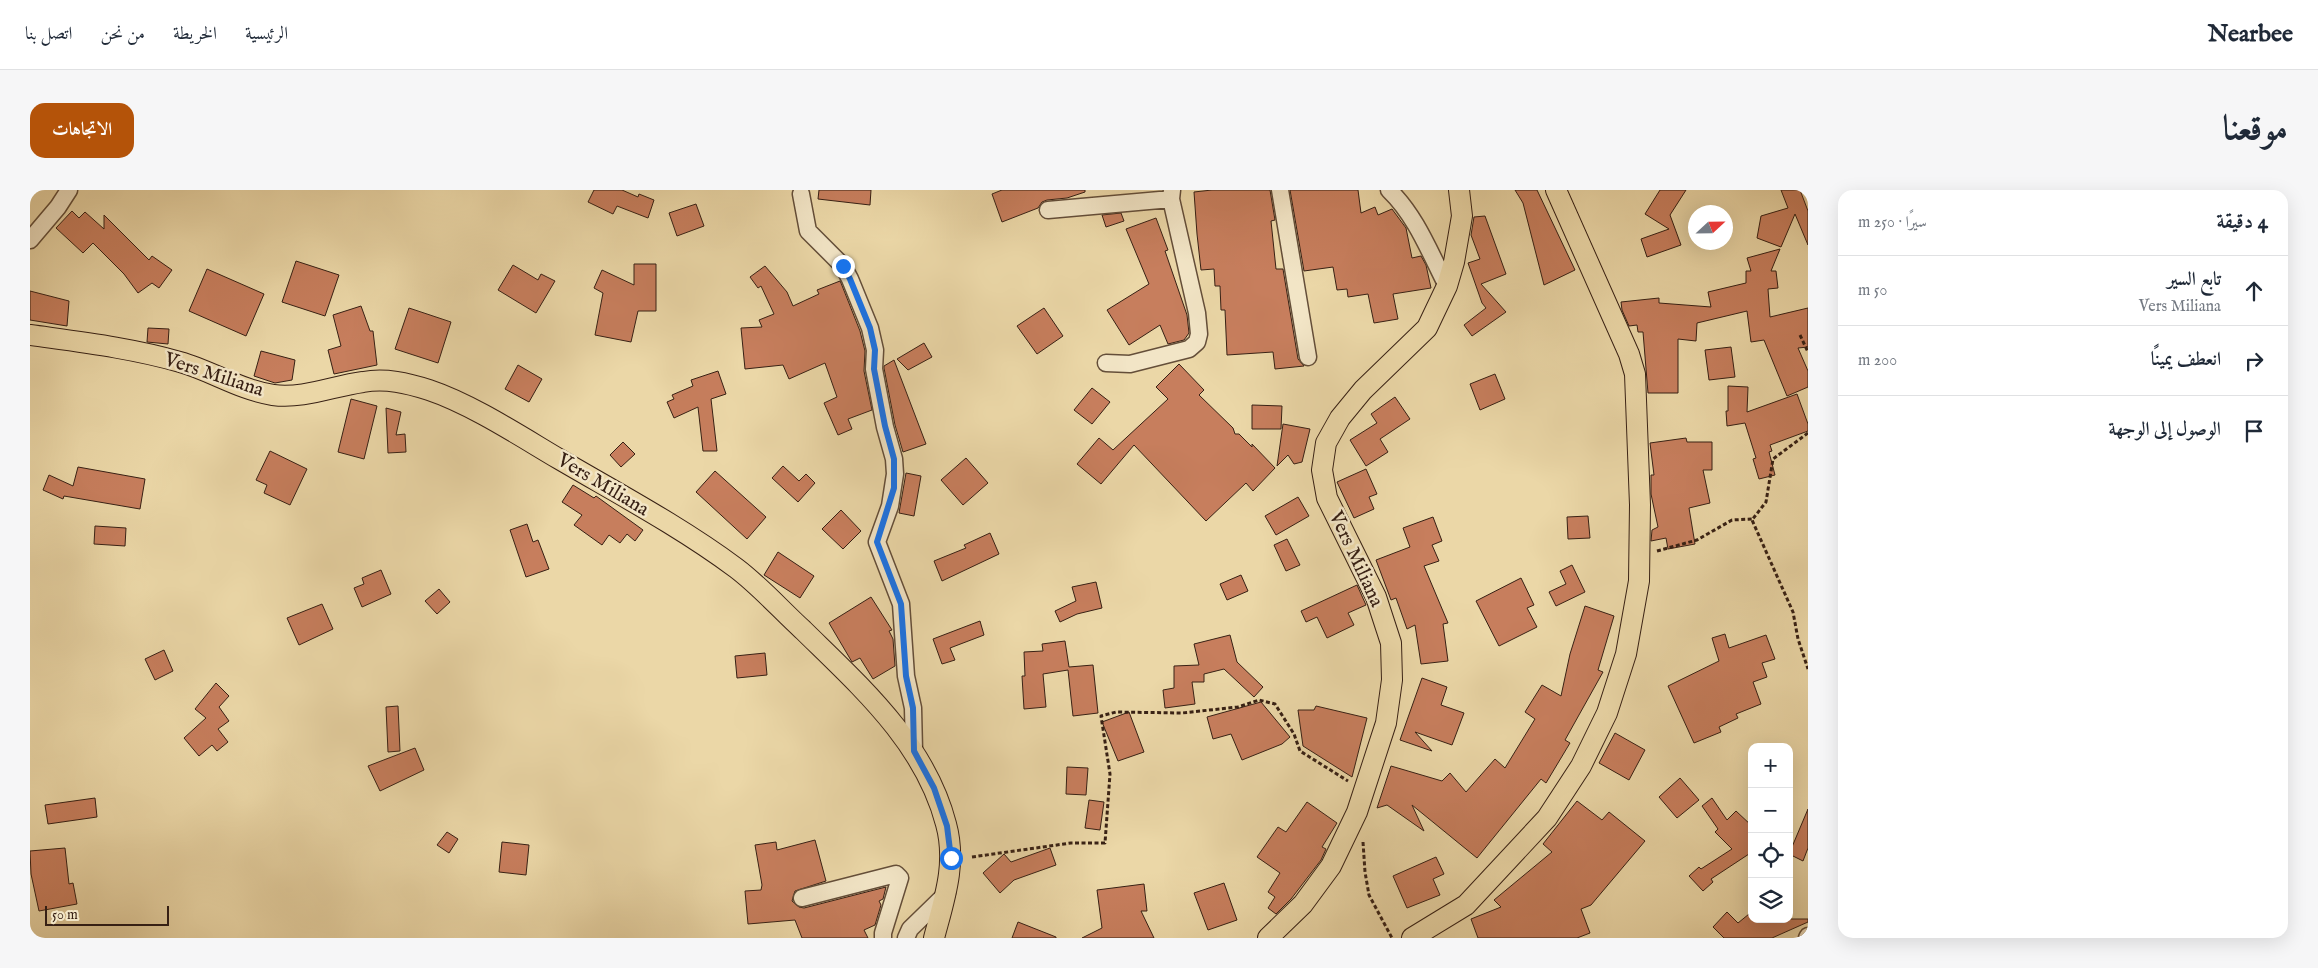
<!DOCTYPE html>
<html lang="ar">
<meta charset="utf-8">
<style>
:root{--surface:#fff;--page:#f6f6f7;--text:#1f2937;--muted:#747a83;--line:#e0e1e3;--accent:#b45309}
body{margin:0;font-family:"IM FELL English",Amiri,serif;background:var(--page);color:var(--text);direction:rtl}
.controls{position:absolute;right:15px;bottom:15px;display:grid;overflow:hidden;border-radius:10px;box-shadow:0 5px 20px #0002}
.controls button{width:45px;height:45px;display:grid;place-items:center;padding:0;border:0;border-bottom:1px solid var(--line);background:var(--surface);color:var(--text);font:25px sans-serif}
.compass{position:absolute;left:1658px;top:15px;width:45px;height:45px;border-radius:50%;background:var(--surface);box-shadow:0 5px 20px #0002;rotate:68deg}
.scale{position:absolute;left:15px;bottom:12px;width:124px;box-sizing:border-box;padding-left:5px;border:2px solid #372014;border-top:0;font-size:14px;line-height:18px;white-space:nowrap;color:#372014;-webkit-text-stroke:4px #f2e5c6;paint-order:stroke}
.stop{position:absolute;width:15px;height:15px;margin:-11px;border:4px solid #1a73e8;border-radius:50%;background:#fff}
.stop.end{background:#1a73e8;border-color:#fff;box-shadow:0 1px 5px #0008}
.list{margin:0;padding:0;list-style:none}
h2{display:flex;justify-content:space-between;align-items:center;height:65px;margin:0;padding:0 20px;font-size:21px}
h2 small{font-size:16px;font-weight:400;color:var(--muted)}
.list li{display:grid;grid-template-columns:32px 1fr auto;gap:15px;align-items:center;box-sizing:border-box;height:70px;padding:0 20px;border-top:1px solid var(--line)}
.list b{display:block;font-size:19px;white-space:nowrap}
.list p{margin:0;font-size:16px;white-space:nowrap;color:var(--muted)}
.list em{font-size:16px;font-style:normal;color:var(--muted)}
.icon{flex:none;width:28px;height:28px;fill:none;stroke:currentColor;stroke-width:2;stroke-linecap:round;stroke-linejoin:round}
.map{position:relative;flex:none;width:1778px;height:748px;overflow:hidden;direction:ltr;border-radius:15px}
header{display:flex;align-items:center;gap:30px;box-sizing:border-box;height:70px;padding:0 25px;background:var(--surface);border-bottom:1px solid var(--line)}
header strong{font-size:24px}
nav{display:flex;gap:28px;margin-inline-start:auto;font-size:18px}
.intro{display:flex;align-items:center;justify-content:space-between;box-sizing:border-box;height:120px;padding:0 30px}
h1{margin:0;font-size:35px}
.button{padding:12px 22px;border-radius:15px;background:var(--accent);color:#fff;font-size:18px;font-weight:700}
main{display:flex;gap:30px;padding:0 30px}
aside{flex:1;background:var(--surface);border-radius:15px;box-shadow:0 5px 20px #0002}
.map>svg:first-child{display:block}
.building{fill:#c77e5d;stroke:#372014}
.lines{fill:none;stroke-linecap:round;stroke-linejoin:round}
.minor-casing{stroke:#644e39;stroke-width:19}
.major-casing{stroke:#372014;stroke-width:22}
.path{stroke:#372014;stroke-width:3;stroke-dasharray:4 2.5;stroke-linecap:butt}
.minor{stroke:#f2e5c6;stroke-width:16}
.major{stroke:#ebd7a7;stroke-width:20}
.route{stroke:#1a73e8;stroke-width:6}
.labels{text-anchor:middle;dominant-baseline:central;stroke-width:5;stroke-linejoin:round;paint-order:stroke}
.street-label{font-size:20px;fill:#372014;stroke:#f2e5c6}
</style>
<header>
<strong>Nearbee</strong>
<nav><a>الرئيسية</a><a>الخريطة</a><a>من نحن</a><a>اتصل بنا</a></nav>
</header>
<div class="intro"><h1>موقعنا</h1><a class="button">الاتجاهات</a></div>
<main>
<aside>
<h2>4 دقيقة<small>سيرًا · 250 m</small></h2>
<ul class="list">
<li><svg class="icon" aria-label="ahead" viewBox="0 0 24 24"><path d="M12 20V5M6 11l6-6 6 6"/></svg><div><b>تابع السير</b><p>Vers Miliana</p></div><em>50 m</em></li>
<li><svg class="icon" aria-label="right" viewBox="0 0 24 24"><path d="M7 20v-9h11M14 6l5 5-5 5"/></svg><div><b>انعطف يمينًا</b></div><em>200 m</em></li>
<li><svg class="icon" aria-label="arrive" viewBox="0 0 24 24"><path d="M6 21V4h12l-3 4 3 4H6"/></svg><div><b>الوصول إلى الوجهة</b></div></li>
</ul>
</aside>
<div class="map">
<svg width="1778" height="748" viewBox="0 0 1778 748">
<rect width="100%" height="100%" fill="#ebd7a7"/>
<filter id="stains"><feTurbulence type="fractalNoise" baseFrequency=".004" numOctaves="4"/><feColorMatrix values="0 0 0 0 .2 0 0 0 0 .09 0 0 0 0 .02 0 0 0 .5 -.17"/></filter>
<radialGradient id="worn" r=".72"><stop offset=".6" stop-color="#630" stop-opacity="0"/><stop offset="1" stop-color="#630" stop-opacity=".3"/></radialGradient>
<path class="building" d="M564 0H592L608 7 609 4 624 10 618 28 587 16 583 24 558 12Z
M789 0H841L840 15 788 9Z
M972 0H1055V2L1037 8 1017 10 1012 12 1008 18 972 32 962 4Z
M1182 0H1240L1245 30 1241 31 1246 79H1253L1268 169 1274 176 1245 179 1243 162 1197 165 1195 120H1191L1190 96H1185L1184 79 1171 80 1167 44 1164 2Z
M1260 0H1328L1331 23 1345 17 1348 25 1362 19 1376 38 1382 68 1391 66 1396 75 1401 98 1363 104 1368 129 1344 133 1338 104 1318 107 1317 99 1307 100 1303 77 1274 81Z
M1485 0H1507L1545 80 1514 95 1493 13Z
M1630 0H1656L1640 25 1651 55 1617 67 1611 49 1639 39 1615 24Z
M1751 0H1770L1778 21V55L1765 24 1751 57 1727 48 1731 26 1758 18Z
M666 14 674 36 647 46 639 23Z
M42 21 49 28 55 22 74 39V25L119 70 122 66 142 80 129 98 122 93 108 103 94 84 63 53 53 63 26 38Z
M1091 23 1094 31 1076 37 1072 25Z
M1455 26 1476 84 1451 94 1476 122 1442 146 1434 135 1456 118 1452 113 1438 73 1450 69 1441 45 1444 27Z
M1126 28 1138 60 1135 61 1157 125 1159 143 1154 150 1138 154 1130 135 1099 155 1077 120 1119 94 1096 39Z
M1750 59 1741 81H1746L1748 98 1738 99 1740 127 1778 118V157L1768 158 1778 181V197L1757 206 1734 150 1721 152 1717 121 1667 133 1666 151 1648 149V203H1618L1613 142H1608L1607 135 1599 136 1592 120 1591 112 1629 108V113L1681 117 1678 102 1716 93V81H1721L1717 68Z
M266 71 309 85 295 126 252 112Z
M604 74H626V121H608L601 152 565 145 573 103 564 98 572 80 604 95Z
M483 75 508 90 511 84 525 91 506 123 468 100Z
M735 76 757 102 763 116 789 104 787 100 810 91 811 93 830 141 835 161 834 181 842 220 818 229 822 239 808 245 794 213 807 207 795 173 759 189 753 175 715 179 711 138 732 137 729 130 744 124 731 96 728 98 720 87Z
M177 79 234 104 216 146 159 121Z
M0 101 39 111 37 136 0 130Z
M331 116 340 141H343L347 175 304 184 298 160 311 156 303 125Z
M379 118 421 132 408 173 365 159Z
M1014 118 1033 146 1007 164 987 136Z
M118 138 139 139 138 154 117 152Z
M894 153 902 167 878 180 867 169Z
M1701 157 1705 187 1679 190 1675 160Z
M231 161 265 170 262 190 245 193 224 186Z
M864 170 896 254 873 262 865 235 854 178V176Z
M1149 174 1174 200 1169 205 1203 238 1205 244H1209L1222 257V254L1245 278 1223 301 1216 293 1176 331 1104 255 1071 294 1047 274 1069 248 1083 260 1138 209 1126 197Z
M488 175 512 189 499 212 475 199Z
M688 181 696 204 681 209 687 261H673L668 217 644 228 637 212 644 209 642 205 663 196 661 190Z
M1465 184 1475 209 1450 220 1440 194Z
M1698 196 1718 197 1717 222 1767 204 1778 234V241L1740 255 1742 261 1739 262 1745 285 1729 289 1723 269 1726 268 1715 233 1697 236 1696 221H1698Z
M1062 198 1080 212 1062 234 1044 220Z
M1365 207 1380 229 1350 249 1358 262 1336 276 1320 250 1347 233 1341 224Z
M321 209 347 216 334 269 308 262Z
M1222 215 1252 216 1251 239H1222Z
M356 218 371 222 366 245 375 244 376 262 358 263Z
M1253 234 1280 239 1272 272 1264 274 1258 265 1247 276Z
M1656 248 1657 252H1682V280H1673L1680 313 1659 318 1665 354 1638 359 1636 348 1621 351 1622 340 1628 337 1621 304V285H1624L1620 253Z
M593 252 605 264 591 277 580 265Z
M240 261 277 279 260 315 234 303 237 295 226 290Z
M936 268 958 293 933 315 911 290Z
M753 276 769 291 776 284 785 293 768 312 742 288Z
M48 277 115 289 110 319 34 306 33 309 13 300 19 285 43 296Z
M1336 279 1347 304 1339 307 1344 319 1324 328 1307 292Z
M685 281 736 327 717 349 666 302Z
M876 283 891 286 884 326 869 323Z
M543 295 564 308 566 306 613 340 605 351 597 344 590 353 579 345 572 355 544 335 552 325 532 312Z
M1268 307 1279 326 1246 345 1235 326Z
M811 320 831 341 813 359 792 339Z
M1558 326 1560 348 1538 349 1537 327Z
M1403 327 1412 351 1402 355 1409 371 1394 376 1418 433 1413 434 1418 471 1391 474 1385 435 1377 439 1366 408 1361 410 1346 370 1380 357 1373 338Z
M497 334 503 352 508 350 519 379 496 387 480 340Z
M65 336 96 338 95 356 64 354Z
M960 343 969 364 912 391 904 371 936 358 934 355Z
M1257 349 1270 375 1256 381 1244 355Z
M748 362 784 386 770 408 734 385Z
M1542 375 1555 402 1526 416 1519 402 1536 394 1530 381Z
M351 380 361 404 332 417 324 398 334 394 332 388Z
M1211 385 1218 401 1197 410 1190 394Z
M1491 388 1504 415 1497 418 1507 437 1469 456 1446 411Z
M1066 392 1072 418 1047 424 1030 432 1025 421 1046 411 1042 397Z
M1327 395 1336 415 1318 423 1324 435 1297 448 1287 427 1276 432 1271 421Z
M409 399 420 412 407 424 395 411Z
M841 407 862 440 859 441 863 449 865 476 843 489 830 468 822 472 799 433Z
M292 414 303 439 269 455 257 428Z
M1555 416 1584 426 1568 480 1573 482 1535 550 1540 553 1516 593 1511 589 1447 668 1382 615 1394 641 1357 615 1347 618 1361 576 1412 591 1420 583 1436 602 1465 569 1475 578 1505 529 1495 522 1512 495 1531 506 1540 464Z
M950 431 954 445 920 458 925 470 912 474 903 449Z
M1695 444 1699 458 1736 445 1745 469 1732 473 1737 487 1723 492 1731 514 1706 524 1708 528 1689 537 1691 542 1664 553 1638 496 1689 471 1682 448Z
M1200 445 1207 472 1233 497 1224 507 1194 479 1174 484V492H1162L1165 514 1135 518 1133 500 1144 498V476L1169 475 1164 454Z
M1035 451 1039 477 1063 475 1068 523 1043 526 1038 480 1013 484 1016 517 994 519 992 486H995L994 462 1013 461 1012 454Z
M134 460 143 481 125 490 115 469Z
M735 463 737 485 707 488 705 466Z
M1392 488 1417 497 1411 515 1434 523 1422 555 1385 542 1402 561 1370 550Z
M186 493 199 506 189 517 199 531 188 539 198 552 187 561 182 555 169 566 154 548 176 528 165 519Z
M1231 512 1260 547 1252 554 1212 570 1201 544 1183 549 1177 527Z
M368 516 370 561 358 562 356 517Z
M1286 516 1337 528 1322 587 1273 556 1268 520H1284Z
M1099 522 1114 562 1088 571 1072 532Z
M1585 543 1615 560 1599 590 1569 573Z
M385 558 394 580 350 601 338 576Z
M1037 577 1058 578 1056 605 1036 604Z
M1650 588 1669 610 1647 628 1629 607Z
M65 608 67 627 18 634 15 615Z
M1682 608 1697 630 1706 621 1722 636V662L1681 689 1683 692 1673 701 1659 686 1669 677 1671 679 1702 659 1685 642 1688 639 1672 616Z
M1059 610 1074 612 1070 640 1055 638Z
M1547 611 1572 630 1579 622 1615 651 1561 715 1551 719 1560 743 1547 748H1448L1441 729 1471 717 1464 710 1522 662 1513 654Z
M1277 612 1307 633 1292 657 1296 659 1291 670 1261 709 1246 724 1238 718 1245 707 1238 702 1250 683 1227 667 1248 637 1256 642Z
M1778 619V658L1773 671 1759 664Z
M417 642 428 649 419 663 407 655Z
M785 650 796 691 765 701 762 711 769 717 774 718 856 697 853 709 849 711 851 715 845 735 834 740 838 748H772L765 730 718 734 715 701 731 700 732 695 725 655 746 652 747 660Z
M472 652 499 655 496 685 469 682Z
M35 658 39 694 43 693 47 714 9 721 1 684 0 661Z
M1020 658 1026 675 984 690 970 703 953 683 974 664 981 672Z
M1406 667 1414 684 1403 689 1410 705 1377 718 1363 686Z
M1194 693 1207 730 1178 740 1164 703Z
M1114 694 1117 721H1111L1124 748H1052L1072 738 1067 700Z
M1697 722 1708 733 1719 724 1722 729H1778V732L1742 748H1694L1683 737Z
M988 732 1026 747V748H982Z"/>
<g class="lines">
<defs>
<path id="minor" d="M1250 0 1278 167
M1359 0C1386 26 1400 63 1417 96
M771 4 778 41 813 76 820 89 840 138 845 160 844 179 855 237 864 269 865 284 860 316 847 352 871 414 876 486 883 518 884 561
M1018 20 1141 9
M0 50 28 17 39 0
M1076 173 1100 174 1159 159 1167 152 1169 144 1167 123 1141 9 1142 0
M772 708 866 684 870 688 853 743V748
M876 748 880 739 917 703
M1777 748 1778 746"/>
<path id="major" d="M0 145C50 152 102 158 150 172 182 181 210 200 243 205 274 209 303 196 333 192 356 188 377 193 399 200 441 214 490 246 529 269 587 303 651 337 706 378 730 396 751 420 773 440 831 497 895 553 916 634 927 674 914 710 904 748
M1238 748 1273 714 1301 676 1327 622 1356 533 1362 490 1361 453 1346 407 1297 308 1292 280 1296 253 1310 228 1333 200 1397 138 1417 96 1424 72 1432 26 1429 0
M1382 748 1436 715 1517 628 1551 576 1577 523 1596 464 1609 391 1610 315 1605 184 1599 164 1526 0"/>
</defs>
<use href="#minor" class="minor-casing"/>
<use href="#major" class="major-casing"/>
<path class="path" d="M1770 145 1778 162
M1778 243 1743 269 1736 312 1722 330 1763 422 1768 449 1778 479
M1627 361 1667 350 1702 330 1722 329
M1333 652 1335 682 1339 705 1362 748
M942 667 1041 653H1075L1080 584 1071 526 1086 522 1152 523 1208 517 1229 510 1245 514 1264 544 1270 561 1318 591"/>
<use href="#minor" class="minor"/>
<use href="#major" class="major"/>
</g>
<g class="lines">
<path class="route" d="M813 76 820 89 840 138 845 160 844 179 855 236 864 269V298L847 352 871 414 876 486 883 518 884 561 904 598 917 636 921 668"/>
</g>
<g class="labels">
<g class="street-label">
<text transform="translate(184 185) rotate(18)">Vers Miliana</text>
<text transform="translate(573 295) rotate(31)">Vers Miliana</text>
<text transform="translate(1326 369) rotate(65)">Vers Miliana</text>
</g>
</g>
<rect width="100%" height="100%" filter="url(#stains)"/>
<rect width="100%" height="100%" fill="url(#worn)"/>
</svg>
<div class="controls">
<button>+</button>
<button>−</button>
<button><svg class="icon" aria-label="locate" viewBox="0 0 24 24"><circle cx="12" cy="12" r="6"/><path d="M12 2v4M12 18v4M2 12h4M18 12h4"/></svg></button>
<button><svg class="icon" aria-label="layers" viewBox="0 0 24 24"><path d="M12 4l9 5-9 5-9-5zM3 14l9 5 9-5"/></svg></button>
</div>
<svg class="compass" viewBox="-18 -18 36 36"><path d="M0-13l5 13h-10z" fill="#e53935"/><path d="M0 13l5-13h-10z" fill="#747a83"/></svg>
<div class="scale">50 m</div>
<div class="stop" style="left:921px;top:668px"></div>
<div class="stop end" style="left:813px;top:76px"></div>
</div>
</main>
